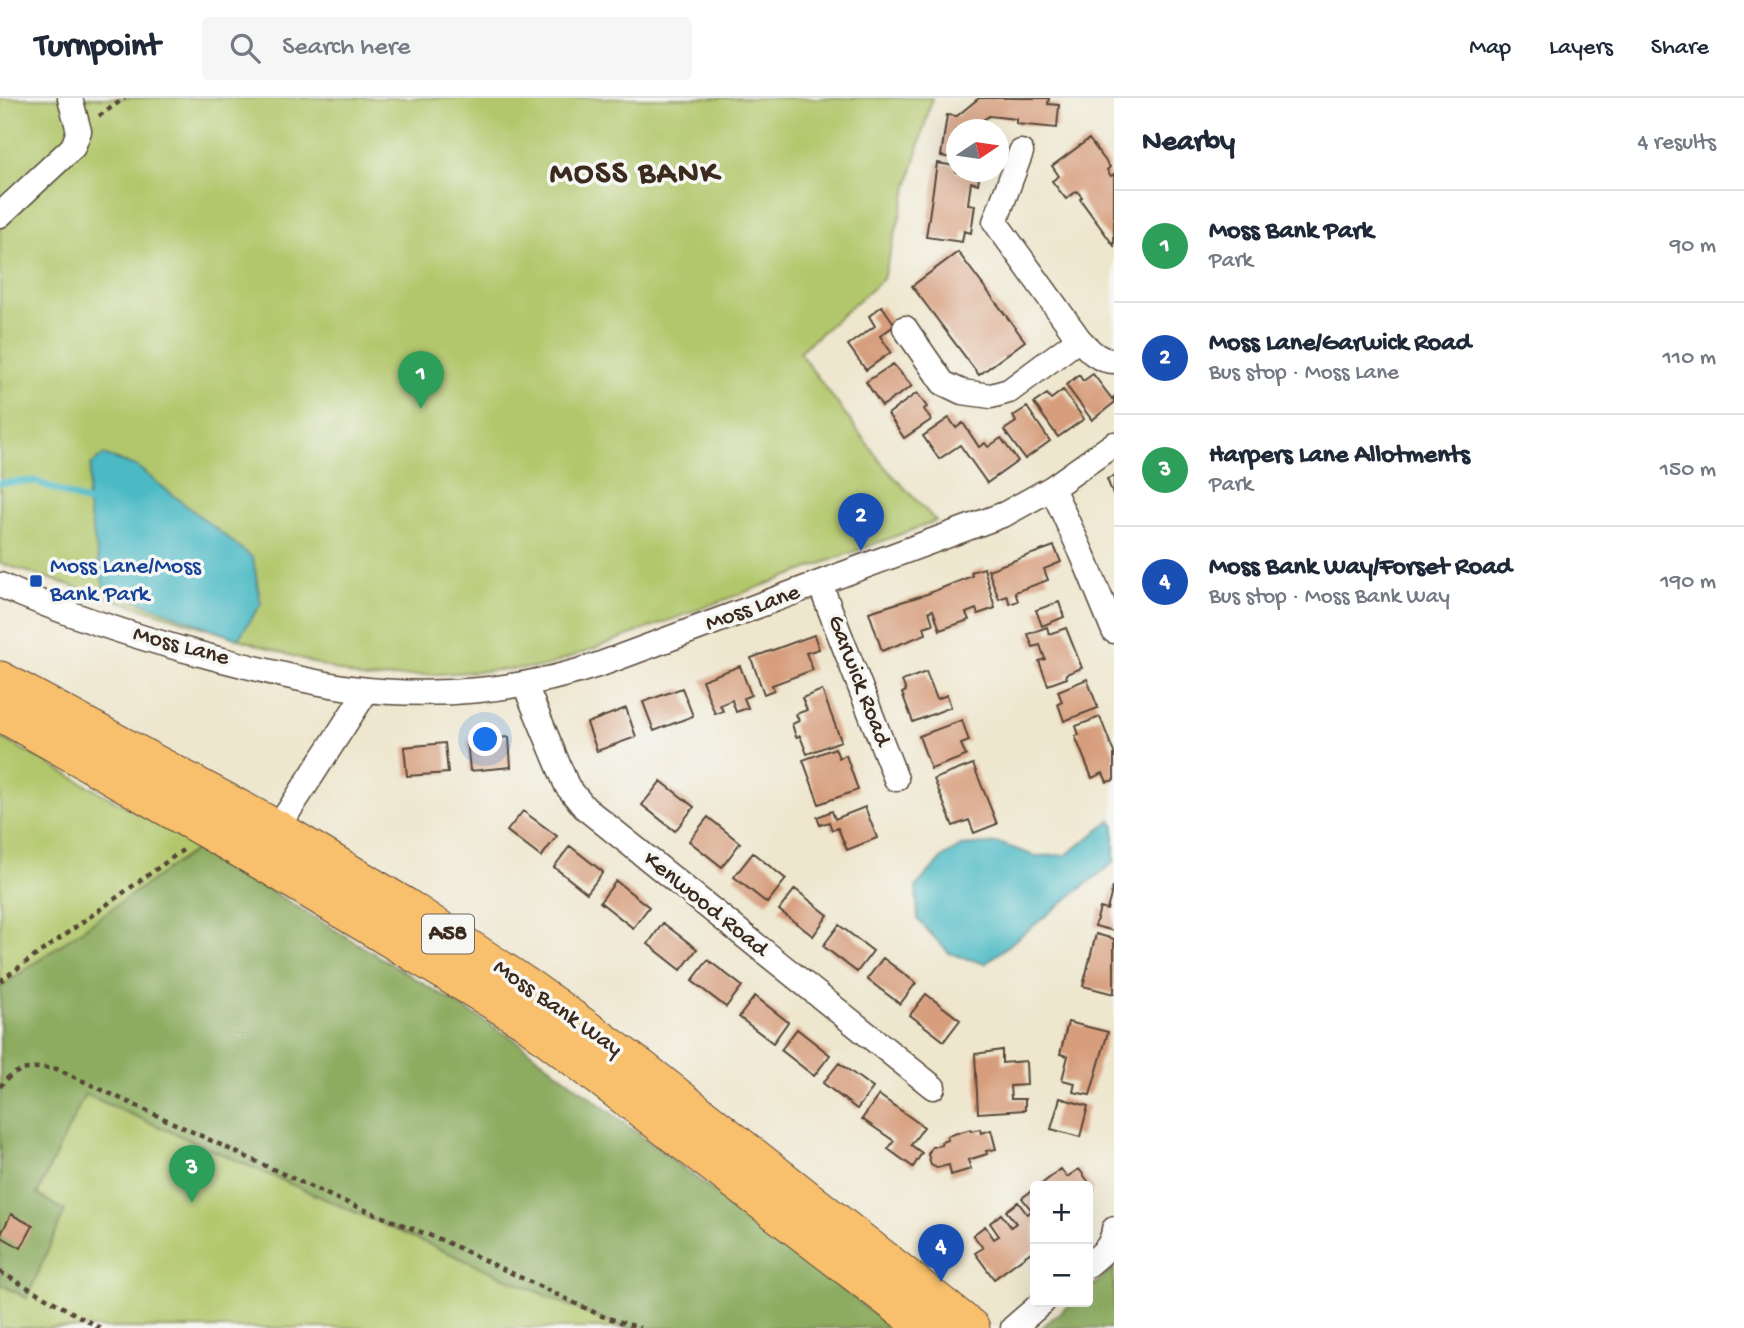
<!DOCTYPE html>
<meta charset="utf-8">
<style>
:root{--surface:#fff;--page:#f6f6f7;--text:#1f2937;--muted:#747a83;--line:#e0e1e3;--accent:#b5179e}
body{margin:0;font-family:"Gochi Hand",sans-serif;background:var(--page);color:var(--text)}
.controls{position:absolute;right:21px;bottom:21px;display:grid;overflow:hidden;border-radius:7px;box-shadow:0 7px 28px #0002}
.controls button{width:63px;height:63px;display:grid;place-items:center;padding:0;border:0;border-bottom:2px solid var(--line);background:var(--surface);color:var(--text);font:35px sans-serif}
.compass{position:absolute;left:946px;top:21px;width:63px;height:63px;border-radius:50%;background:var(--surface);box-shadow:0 7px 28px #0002;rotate:77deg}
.you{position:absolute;left:486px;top:642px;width:24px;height:24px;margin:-18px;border:5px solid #fff;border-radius:50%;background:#1a73e8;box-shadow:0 0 0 10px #1a73e833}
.badge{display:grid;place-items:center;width:46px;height:46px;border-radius:50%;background:var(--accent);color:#fff;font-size:23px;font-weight:700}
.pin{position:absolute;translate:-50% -58px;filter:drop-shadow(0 2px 4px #0008)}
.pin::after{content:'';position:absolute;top:37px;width:24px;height:21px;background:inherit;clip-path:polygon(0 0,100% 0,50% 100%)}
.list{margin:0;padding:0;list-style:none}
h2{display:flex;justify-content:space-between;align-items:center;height:91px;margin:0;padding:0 28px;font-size:30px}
h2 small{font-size:23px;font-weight:400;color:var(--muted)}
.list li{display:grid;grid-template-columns:46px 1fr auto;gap:21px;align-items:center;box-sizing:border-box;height:112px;padding:0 28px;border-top:2px solid var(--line)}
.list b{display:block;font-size:26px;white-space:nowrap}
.list p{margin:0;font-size:23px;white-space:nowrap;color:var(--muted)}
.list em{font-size:23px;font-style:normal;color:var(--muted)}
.icon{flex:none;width:38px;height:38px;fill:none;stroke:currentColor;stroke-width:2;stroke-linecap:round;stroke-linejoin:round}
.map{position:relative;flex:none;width:1114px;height:1230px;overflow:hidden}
header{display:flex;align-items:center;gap:42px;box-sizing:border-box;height:98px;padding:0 35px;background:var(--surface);border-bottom:2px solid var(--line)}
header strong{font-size:33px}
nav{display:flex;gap:38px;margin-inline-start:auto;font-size:24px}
.search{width:490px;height:63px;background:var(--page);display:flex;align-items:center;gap:18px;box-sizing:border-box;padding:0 24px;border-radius:7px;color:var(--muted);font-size:26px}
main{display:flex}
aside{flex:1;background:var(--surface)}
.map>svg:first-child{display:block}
.green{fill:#b2c76c;stroke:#767845;stroke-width:2}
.forest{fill:#8dac60;stroke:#646b3f;stroke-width:2}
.water{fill:#4cbac5;stroke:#447272;stroke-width:2}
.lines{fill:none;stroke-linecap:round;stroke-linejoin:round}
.stream{stroke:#4cbac5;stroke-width:7}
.building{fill:#d79e7d}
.minor-casing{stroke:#564638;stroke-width:27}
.highway-casing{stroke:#564638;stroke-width:39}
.path{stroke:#564638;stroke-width:4.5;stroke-dasharray:5 5;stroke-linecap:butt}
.minor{stroke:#fff;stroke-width:24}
.highway{stroke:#f8bf6c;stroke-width:37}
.transit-dot{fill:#1a4fb4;stroke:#f6f6f2;stroke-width:2.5}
.labels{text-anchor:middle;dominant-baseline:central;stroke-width:7;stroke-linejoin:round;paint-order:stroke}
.shield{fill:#f6f6f2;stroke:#73675e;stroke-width:2}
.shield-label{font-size:23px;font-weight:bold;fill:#3b2a1e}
.transit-label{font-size:24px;fill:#164399;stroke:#f6f6f2;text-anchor:start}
.street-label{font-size:24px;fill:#3b2a1e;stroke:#f6f6f2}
.district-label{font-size:32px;font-weight:bold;letter-spacing:2px;fill:#3b2a1e;stroke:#f6f6f2}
</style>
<header>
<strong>Turnpoint</strong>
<div class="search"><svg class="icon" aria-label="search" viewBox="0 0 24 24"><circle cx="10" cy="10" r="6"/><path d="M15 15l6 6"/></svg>Search here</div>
<nav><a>Map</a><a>Layers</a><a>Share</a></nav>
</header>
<main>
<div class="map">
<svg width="1114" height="1230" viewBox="0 0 1114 1230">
<rect width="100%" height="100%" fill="#f6f6f2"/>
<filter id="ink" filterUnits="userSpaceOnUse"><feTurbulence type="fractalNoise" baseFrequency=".0143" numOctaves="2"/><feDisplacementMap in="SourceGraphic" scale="14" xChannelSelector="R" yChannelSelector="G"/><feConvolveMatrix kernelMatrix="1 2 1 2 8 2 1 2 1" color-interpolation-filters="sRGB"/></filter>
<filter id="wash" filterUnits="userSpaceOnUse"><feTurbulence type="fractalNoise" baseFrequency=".00686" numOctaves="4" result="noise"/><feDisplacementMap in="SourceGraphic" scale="28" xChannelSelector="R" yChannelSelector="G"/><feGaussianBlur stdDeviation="1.57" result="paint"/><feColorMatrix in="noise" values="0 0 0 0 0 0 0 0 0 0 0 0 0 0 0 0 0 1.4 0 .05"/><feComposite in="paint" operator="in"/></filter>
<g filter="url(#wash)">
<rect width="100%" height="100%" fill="#eee6cd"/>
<path class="green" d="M0 0H932L883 181 799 254 884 368 936 423 544 569 365 581 0 465Z
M0 639 199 749 0 890Z
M84 996 602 1222 630 1230H0V1186L27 1200 37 1097Z"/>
<path class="forest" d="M199 749 514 941 893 1230H630L602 1222 85 996 37 1096 65 1113 27 1200 0 1186V890Z
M1114 1170V1230H1041L1073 1204H1088V1192Z"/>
<path class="water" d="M103 357 136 368 253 460 261 506 238 541 104 490 87 404 91 367Z
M1111 723 1114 727V764L985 866 949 855 918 822 916 788 943 759 961 748 999 745 1035 758 1066 757Z"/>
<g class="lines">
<path class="stream" d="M0 385 35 383 87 404"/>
</g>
<g id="blocks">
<path class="building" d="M979 0H1049L1048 6 1059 7 1057 30 1016 26V21L989 18 983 22 982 32H956V61L941 58 947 17 957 18Z
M1089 41 1110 69 1107 72 1111 78 1114 76V148L1080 101 1082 99 1077 93 1066 101 1052 83 1059 78 1052 68Z
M937 65 956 68V74H980L978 86 971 84 968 106 975 107 971 135 964 133 962 144 926 139Z
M958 154 1025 243 979 277 912 188Z
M882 208 895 227 880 238 891 254 866 272 848 247 875 228 869 218Z
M893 266 912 288 882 308 866 284Z
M1093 276 1112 301 1114 299V305L1092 322 1066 287 1079 277 1083 283Z
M1063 292 1084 321 1058 339 1034 305 1047 296 1051 301Z
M917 295 927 309 924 311 931 322 904 340 888 316Z
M1027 309 1050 343 1025 361 1004 332 1016 324 1013 318Z
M949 320 956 330 963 325 979 349 985 345 988 349 1001 340 1018 363 987 385 960 347 939 361 923 338Z
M1114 378V399L1107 381Z
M1054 448 1061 464 1044 471 1048 482 1015 494 1018 503 1010 506 1007 498 999 501 988 472Z
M984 470 995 510 978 516 976 511 966 515 969 522 940 532 933 512 929 513 933 526 924 529 926 536 882 553 869 514 927 496 972 478 971 474Z
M1059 504 1064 519 1042 528 1036 512Z
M1047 529 1049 536 1066 530 1082 570 1066 576 1067 580 1048 587 1039 563 1045 561 1040 547 1033 549 1028 536Z
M814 537 819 551 806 555 813 572 772 587 774 592 764 596 751 560Z
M740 568 751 597 744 600 748 610 736 614 732 602 720 607 723 613 715 616 702 582Z
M926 574 937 601 947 597 951 609 913 624 902 595 906 593 902 583Z
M1087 581 1098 610 1064 623 1058 606 1062 604 1058 593Z
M682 590 693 618 654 633 643 604Z
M822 592 841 643 807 656 800 638 796 639 792 626 799 623 796 616 807 612 802 600Z
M626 610 636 639 597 653 587 625Z
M1100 619 1114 655V682L1107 684 1103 675 1092 680 1075 638 1079 637 1076 628Z
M962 622 969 643 961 646 966 658 931 671 919 638Z
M509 639 511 669 470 673 467 642Z
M445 645 448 675 407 678 404 649Z
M835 650 839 660 846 657 858 692 819 706 803 662Z
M973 666 997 726 974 735 969 722 953 728 934 681Z
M661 683 694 709 675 733 642 707Z
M865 709 877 740 847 752 838 730 832 732 829 724 820 727 817 719 832 713 835 721Z
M523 713 557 738 541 759 507 733Z
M708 719 740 745 722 769 689 743Z
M570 748 603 774 587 795 554 769Z
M753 755 786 781 767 805 734 779Z
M616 783 649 809 633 830 600 804Z
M1113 789H1114V833L1095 828 1100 810 1107 812Z
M795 791 828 817 813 838 779 812Z
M663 825 697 851 681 872 648 846Z
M839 827 873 853 857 874 823 848Z
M1096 836 1114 841V896L1083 888Z
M883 860 916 885 900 906 867 881Z
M708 862 742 888 726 909 692 883Z
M926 896 960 922 944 943 910 917Z
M755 898 788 924 773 945 739 919Z
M1068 924 1108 934 1090 997 1073 994 1075 985 1062 982 1068 958 1060 956Z
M797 931 830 957 814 978 781 952Z
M1002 952V965L1026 963 1027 987 1010 988 1011 1001H1025V1012L978 1015 975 956Z
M839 965 873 990 857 1011 823 985Z
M879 997 924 1029 911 1047 922 1055 913 1069 888 1051 894 1043 862 1021Z
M1060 1000 1088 1008 1080 1039 1051 1031Z
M971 1031V1033L980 1031 981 1035 991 1032 996 1051 986 1053 987 1056 968 1062 971 1071 951 1077 949 1067 937 1070 931 1067 928 1056 932 1049 942 1047 941 1044 948 1042 947 1038Z
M1061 1071 1067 1079 1079 1071 1094 1091 1088 1096V1088H1039Z
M1034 1091 1035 1151 994 1181 975 1155 983 1150 973 1137 985 1128 994 1141 999 1138 990 1125 1001 1116 1011 1129 1016 1125 1006 1113 1018 1104 1027 1116 1032 1113 1022 1100Z
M11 1116 33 1128 21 1150 0 1138Z"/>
</g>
</g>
<g filter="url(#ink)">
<use href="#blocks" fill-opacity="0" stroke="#564638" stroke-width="2"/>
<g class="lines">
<defs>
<path id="minor" d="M1021 54 995 124 1079 241C1089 252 1098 263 1114 263
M0 117 73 49 79 33 70 0
M905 230 943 285 962 294 991 298 1009 293 1079 241
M1052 390 1083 458 1114 533
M820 486 896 681
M0 487C68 518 139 540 211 559 254 570 306 584 350 590 434 601 521 593 601 566L1005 416 1052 390 1114 346
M525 587 567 688 585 710 933 989
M277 731 367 592
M1088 1167C1102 1156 1112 1149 1114 1131
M1013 1230 1043 1204"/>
<path id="highway" d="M0 582 277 731 406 809 532 892 641 970 971 1230
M0 614 270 768 525 922 927 1230"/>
</defs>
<use href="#minor" class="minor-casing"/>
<use href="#highway" class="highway-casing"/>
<path class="path" d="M99 18 125 0
M0 883 183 752
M0 989C13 969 35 968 57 971L335 1100 444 1143 602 1218 640 1230
M0 1174 100 1230"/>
<use href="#minor" class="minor"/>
<use href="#highway" class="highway"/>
</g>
</g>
<rect class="transit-dot" x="29" y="476" width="14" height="14" rx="3.5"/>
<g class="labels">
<rect class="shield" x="422" y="816.5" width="52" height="39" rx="5"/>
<g class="shield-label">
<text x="448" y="836">A58</text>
</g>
<g class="transit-label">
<text x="50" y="469">Moss Lane/Moss<tspan x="50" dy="28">Bank Park</tspan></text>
</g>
<g class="street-label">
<text transform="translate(753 511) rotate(-20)">Moss Lane</text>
<text transform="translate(181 549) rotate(15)">Moss Lane</text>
<text transform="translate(858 583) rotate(69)">Garwick Road</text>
<text transform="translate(705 807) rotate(39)">Kenwood Road</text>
<text transform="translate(557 911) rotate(35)">Moss Bank Way</text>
</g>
<g class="district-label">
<text x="635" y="77">MOSS BANK</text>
</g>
</g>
</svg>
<div class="controls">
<button>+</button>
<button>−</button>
</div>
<svg class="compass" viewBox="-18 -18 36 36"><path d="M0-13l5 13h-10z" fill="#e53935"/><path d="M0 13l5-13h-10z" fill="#747a83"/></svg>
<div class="you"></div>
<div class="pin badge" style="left:421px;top:311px;background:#2e9e5b">1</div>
<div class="pin badge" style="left:861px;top:453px;background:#1a4fb4">2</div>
<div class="pin badge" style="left:192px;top:1105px;background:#2e9e5b">3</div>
<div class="pin badge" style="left:941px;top:1184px;background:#1a4fb4">4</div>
</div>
<aside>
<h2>Nearby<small>4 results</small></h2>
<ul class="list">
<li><span class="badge" style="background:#2e9e5b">1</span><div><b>Moss Bank Park</b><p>Park</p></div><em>90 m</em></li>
<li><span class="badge" style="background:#1a4fb4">2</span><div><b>Moss Lane/Garwick Road</b><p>Bus stop · Moss Lane</p></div><em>110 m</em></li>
<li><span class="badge" style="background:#2e9e5b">3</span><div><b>Harpers Lane Allotments</b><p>Park</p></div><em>150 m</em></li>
<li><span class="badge" style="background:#1a4fb4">4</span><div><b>Moss Bank Way/Forset Road</b><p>Bus stop · Moss Bank Way</p></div><em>190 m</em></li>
</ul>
</aside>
</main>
